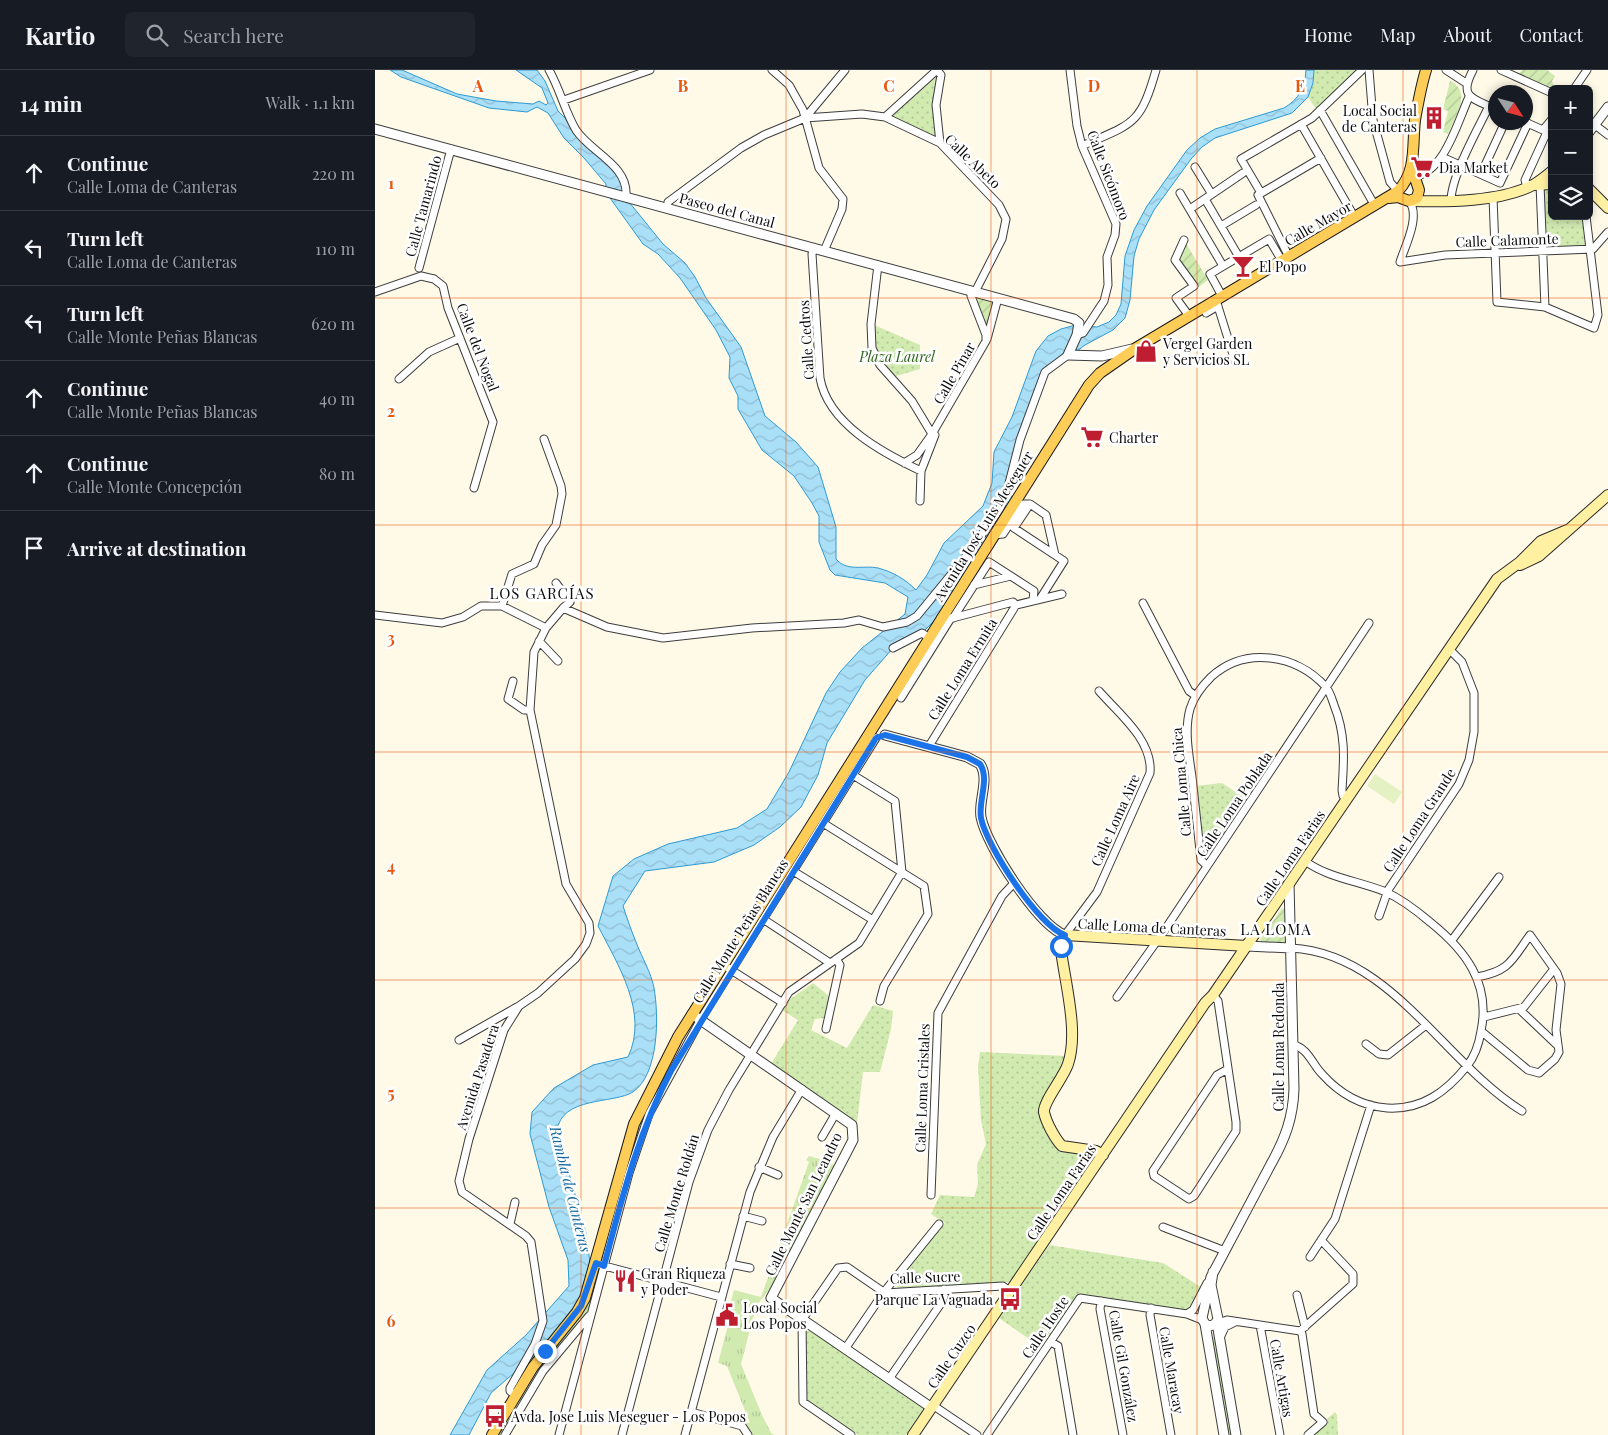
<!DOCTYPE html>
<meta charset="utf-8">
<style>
:root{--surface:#171b24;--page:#20242c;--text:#f1f3f6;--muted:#9ea1a6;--line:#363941}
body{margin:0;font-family:"Playfair Display",serif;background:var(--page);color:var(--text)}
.controls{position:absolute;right:15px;top:15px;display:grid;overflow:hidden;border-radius:8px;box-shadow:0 2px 8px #0003}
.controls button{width:45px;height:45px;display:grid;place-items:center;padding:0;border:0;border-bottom:1px solid var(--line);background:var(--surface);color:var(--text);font:25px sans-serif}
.compass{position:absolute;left:1113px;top:15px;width:45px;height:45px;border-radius:50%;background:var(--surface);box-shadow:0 2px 8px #0003;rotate:126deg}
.stop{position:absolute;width:15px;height:15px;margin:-11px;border:4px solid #1a73e8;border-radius:50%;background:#fff}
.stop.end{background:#1a73e8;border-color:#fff;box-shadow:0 1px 5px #0008}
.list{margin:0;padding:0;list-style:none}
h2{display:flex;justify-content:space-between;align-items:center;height:65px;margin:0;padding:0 20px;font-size:21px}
h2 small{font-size:16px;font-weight:400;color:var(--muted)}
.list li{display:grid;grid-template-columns:32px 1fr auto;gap:15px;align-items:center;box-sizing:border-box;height:75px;padding:0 20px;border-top:1px solid var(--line)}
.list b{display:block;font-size:19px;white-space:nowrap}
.list p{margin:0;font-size:16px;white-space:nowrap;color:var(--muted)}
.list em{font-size:16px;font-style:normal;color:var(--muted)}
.icon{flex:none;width:28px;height:28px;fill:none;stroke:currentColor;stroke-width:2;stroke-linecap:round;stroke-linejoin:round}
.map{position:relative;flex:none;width:1233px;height:1365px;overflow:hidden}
header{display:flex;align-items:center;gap:30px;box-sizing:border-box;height:70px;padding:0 25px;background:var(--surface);border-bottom:1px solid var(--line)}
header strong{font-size:24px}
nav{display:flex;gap:28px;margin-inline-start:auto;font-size:18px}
.search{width:350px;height:45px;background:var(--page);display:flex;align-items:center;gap:12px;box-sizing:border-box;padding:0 18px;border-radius:8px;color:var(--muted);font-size:19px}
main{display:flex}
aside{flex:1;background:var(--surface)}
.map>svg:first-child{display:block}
.grass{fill:url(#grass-tufts)}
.park{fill:url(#park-dots)}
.garden{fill:url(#garden-furrows)}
.pitch{fill:#e3f1c3}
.water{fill:url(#water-waves);stroke:#2e9ad2}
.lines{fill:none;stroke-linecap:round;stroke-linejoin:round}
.minor-casing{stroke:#3d3d3d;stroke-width:9}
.tertiary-casing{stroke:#3d3d3d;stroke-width:11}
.secondary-casing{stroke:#2c2c2c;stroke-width:12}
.primary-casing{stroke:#1b1b1b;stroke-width:12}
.minor{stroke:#fff;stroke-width:7}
.tertiary{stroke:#fff;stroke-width:9}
.secondary{stroke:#fff0a2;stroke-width:10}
.primary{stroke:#fecd58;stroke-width:10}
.route{stroke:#1a73e8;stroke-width:6}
.grid{fill:none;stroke:#e8590c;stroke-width:1;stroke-opacity:0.55}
.labels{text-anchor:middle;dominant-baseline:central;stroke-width:5;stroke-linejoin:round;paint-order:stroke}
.poi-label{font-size:14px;fill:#0a0a0a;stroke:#fff;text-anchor:start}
.street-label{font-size:14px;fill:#0a0a0a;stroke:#fff}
.park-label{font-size:14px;font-style:italic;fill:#2d6319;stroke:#fff}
.neighbourhood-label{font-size:15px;letter-spacing:1px;fill:#0a0a0a;stroke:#fff}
.water-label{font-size:15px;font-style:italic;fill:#10689f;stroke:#fff}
.grid-label{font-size:16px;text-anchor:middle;font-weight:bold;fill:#e8590c;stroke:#fff;stroke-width:5;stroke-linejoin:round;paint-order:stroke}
</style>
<header>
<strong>Kartio</strong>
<div class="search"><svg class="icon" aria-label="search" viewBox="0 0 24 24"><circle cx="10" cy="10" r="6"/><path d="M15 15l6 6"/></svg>Search here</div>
<nav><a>Home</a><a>Map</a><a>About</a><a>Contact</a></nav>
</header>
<main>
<aside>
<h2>14 min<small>Walk · 1.1 km</small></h2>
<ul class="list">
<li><svg class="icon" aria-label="ahead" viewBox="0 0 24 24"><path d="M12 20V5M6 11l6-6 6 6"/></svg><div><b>Continue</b><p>Calle Loma de Canteras</p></div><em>220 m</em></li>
<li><svg class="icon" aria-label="left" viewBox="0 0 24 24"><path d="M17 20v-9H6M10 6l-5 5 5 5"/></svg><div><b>Turn left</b><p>Calle Loma de Canteras</p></div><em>110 m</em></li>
<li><svg class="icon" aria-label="left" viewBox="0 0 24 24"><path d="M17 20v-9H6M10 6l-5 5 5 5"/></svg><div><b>Turn left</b><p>Calle Monte Peñas Blancas</p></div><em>620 m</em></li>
<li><svg class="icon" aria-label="ahead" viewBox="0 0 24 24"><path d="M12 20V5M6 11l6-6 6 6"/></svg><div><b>Continue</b><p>Calle Monte Peñas Blancas</p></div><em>40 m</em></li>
<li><svg class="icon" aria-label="ahead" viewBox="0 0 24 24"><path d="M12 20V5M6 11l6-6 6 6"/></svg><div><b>Continue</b><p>Calle Monte Concepción</p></div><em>80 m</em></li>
<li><svg class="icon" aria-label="arrive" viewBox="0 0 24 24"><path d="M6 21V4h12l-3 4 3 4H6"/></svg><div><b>Arrive at destination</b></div></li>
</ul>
</aside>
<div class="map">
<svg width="1233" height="1365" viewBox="0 0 1233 1365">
<defs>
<pattern id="grass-tufts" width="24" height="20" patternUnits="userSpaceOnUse" patternTransform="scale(1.25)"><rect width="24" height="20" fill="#d1eab0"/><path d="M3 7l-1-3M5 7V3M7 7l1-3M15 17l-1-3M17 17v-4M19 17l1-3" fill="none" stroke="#b2c796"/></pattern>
<pattern id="park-dots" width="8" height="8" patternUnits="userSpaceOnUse" patternTransform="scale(1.25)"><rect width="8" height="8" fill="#d1eab0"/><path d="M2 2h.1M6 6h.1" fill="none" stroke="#b2c796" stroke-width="1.8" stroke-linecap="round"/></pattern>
<pattern id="garden-furrows" width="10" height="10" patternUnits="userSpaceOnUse" patternTransform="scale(1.25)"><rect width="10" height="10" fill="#d1eab0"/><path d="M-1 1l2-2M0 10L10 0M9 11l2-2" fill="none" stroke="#b2c796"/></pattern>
<pattern id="water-waves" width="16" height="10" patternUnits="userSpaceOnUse" patternTransform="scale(1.25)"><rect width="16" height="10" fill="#aadff8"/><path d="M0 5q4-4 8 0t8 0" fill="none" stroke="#91bed3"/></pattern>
</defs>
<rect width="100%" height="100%" fill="#fff9e7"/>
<path class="grass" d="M434 1086 455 1092 460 1096 399 1214 381 1236 366 1294 387 1345 396 1363 399 1365H378L369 1352 375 1353 352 1296 343 1293 357 1240 354 1239 359 1220 386 1227 434 1092 431 1090Z"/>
<path class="park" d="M562 0 565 73 510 47Z
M939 0H981L941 39 933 27Z
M1177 118V146H1207L1210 175 1172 177 1169 119Z
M499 255 545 275V299L518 307 499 284Z
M847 713 871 729V732L844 769V772L836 785 832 786 828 784 820 716Z
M438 913 454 926 450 948 440 949 436 960 472 978 498 935 518 941 516 959 505 1002H488L482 1053 396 994 423 950 407 940 414 930Z
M605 982 692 986 669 1032 679 1071 722 1086 635 1212 523 1218 521 1214 570 1153 556 1144 565 1125 599 1127 603 1114 602 1095 611 1074 606 1050 603 997Z
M674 1175 788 1193 826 1217 813 1240 703 1224 667 1278 624 1248Z
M436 1260 547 1335 548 1341 531 1365H483L432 1330 431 1262Z
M960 1342 962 1345 963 1365H933Z"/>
<path class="garden" d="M1147 0H1172L1180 6 1177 11 1180 19 1144 4Z
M1075 11C1098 22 1080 47 1073 64L1068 62 1073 41 1068 39Z
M809 170 833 210 821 219 800 190Z
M597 221 623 228 611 271Z
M907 838 910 839 911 871 908 873 886 872 885 870Z
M221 1193 229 1195 216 1243 168 1301 130 1365H117Z
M838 1267 841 1268 861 1365H849L834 1269Z"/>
<path class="pitch" d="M1000 704 1027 722 1019 734 992 716Z"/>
<path class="water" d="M15 0H27L82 24 121 31 158 34 164 31 171 35 173 33 167 18 141 0H162L170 11 183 41 244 102 250 127 288 174 310 193 320 207 331 228 366 277 390 346 421 372 443 397 461 457V489C472 502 488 495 503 498 518 502 530 509 541 520L552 505 569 473 608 436 617 413 619 382 637 347 661 281 673 266 686 259 701 255 722 257 734 252 741 245 746 234 750 186 759 160 772 136 812 80 825 68 840 59 909 38C924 29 930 18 931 0H939L938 13 933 27 917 43 840 68 827 77 816 89 779 140 764 169 759 186 755 230 750 248 738 260 710 275 672 304 647 371 634 423 637 427 564 546 547 563 518 578 490 610 452 673 443 705 426 737 405 757 379 775 339 792 270 801 248 836C252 848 256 860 261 872 267 888 276 902 279 918 284 946 284 1004 258 1022 239 1034 186 1026 182 1061L211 1163 217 1208 185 1263 116 1323 94 1365H75L112 1300 151 1265 194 1216 193 1190 174 1137 155 1064 157 1042 179 1018 218 995 253 987C274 943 243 895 223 856L238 806 259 789 293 774 362 758 392 739 414 702 451 623 465 602 487 578 530 544 533 527 510 513 460 505 455 500 444 472V446L437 433 419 406 387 380 363 339V326L354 308 355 287 341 260 305 208 283 184 268 174 230 121 231 114 209 88 189 68 173 43 162 37 152 42 114 38 26 7Z"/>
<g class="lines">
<defs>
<path id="minor" d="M174 0C185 19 190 42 201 60 216 83 254 95 251 127
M397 0 414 15 428 40 444 98 468 129 467 139 449 181
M562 0 566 5 561 35 565 73
M695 0 702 56 707 76 741 154 740 165 732 187 733 215 729 231 708 263 702 265
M994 0 998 50 1015 112 1023 121
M1071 0 1091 13
M1098 0C1083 28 1098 28 1120 39
M1126 0 1177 23
M1199 19 1212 0
M189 30 275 0
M945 40 1000 136
M510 47 562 0
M430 48 487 44 510 47 565 73 585 94 624 135 631 149 627 169 600 222
M1150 52 1177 64
M926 54 980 148
M1220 55 1233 65
M1168 60 1177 49
M707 76C758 53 765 56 781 0
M1067 87 1125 113
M820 97 836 123
M1106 104 1130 52
M1039 107C1070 101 1082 53 1094 27
M1125 113 1153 53
M1165 114 1170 237
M1152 118 1150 110 1172 62
M805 123 848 196
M886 123 866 89 937 48 987 0
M1118 127 1122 232 1170 237 1219 258 1223 245 1211 146
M830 129 864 187
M1034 131C1046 146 1030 176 1025 192L1070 185 1218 179 1233 162
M1076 131C1076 106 1103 59 1114 36
M292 138 293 132 366 78 389 65 430 48 470 0
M815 139 868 103
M846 156 881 135
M809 170 800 190 819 216 801 228 814 246
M439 178 437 184 445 308C453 354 508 383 546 401
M914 187 883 125 946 88
M503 195 496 254 497 278 505 295 537 331 557 364
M44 198 76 79
M0 222 46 206 59 209 68 216 73 238 118 352 99 418
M847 226 835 204 894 169 907 191
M841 230 860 291
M831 243 843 236
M612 269 623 228
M24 309 54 282 85 268
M529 393 542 385 557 364 611 271V265L596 226 597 221
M545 431 546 401 560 365
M655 434 639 458 689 491 665 529
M618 465 628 464 648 434H655L671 445 680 485
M181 513 195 532 188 538
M599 515 636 506
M768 533 814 621 821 626
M127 536 137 504 159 494 167 475 181 455 187 424 186 416 169 369
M0 545 67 553 88 547 106 536H127L171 558
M566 547 570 550 638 532 641 535 687 524
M578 548 614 492 659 521 658 530
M164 571 183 591
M518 578 547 563 553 567
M138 611 133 629 149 640H155
M526 628 576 548
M554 676 641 535
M448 753 549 816 553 844 509 916 505 931
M832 796 826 790C823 762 820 734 817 707 814 685 809 660 815 639 819 626 827 616 836 607 870 576 921 584 951 617 955 622 957 629 959 635 971 665 969 689 967 720L968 726 972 729
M418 801 498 850
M1011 823 1084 714 1094 690 1099 662V623L1087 592 1074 579
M1004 846 1012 823
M388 849 455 893
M690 865 722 822 775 703C778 670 744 644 724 621
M1077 870 1124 807
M916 878C1016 883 1069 993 1147 1041
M353 898 408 933
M1102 907C1135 901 1137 890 1155 865L1182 903 1186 914 1181 960 1184 982 1180 989 1164 1003 1153 1000 1106 961
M838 925 843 931 861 1052V1061L819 1126 814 1129 779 1106 778 1101 842 1005 853 999
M742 927 787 864 994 553
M1144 939 1182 975
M1109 947 1149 937 1179 899
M451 959 465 895 461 889
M84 970 142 937
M991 974 1004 984 1013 985 1051 955
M918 975C932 977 938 995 947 1004 964 1023 986 1036 1012 1038 1047 1040 1071 1022 1092 996 1100 986 1104 974 1106 961 1116 913 1090 880 1055 852 1042 841 1026 829 1011 822 984 811 953 808 930 791
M447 1067 461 1043
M384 1097 403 1105
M556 1125 563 943 627 826 639 813
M368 1146 387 1151
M135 1154 140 1132
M788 1157 850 1181
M935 1187 960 1149 996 1035
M355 1194 375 1198
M226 1195 346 1227
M922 1225 930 1257
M726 1231 725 1239 748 1365
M776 1238 775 1245 796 1365
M812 1244 818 1240 832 1213
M842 1253 852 1250 925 1261
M885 1255 905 1365
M925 1261 978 1214V1204L946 1170
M925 1261 927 1264 939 1344 948 1352 933 1365
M845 1268 850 1257 860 1252
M676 1272 683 1276 698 1365
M470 1279 509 1222 564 1154
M514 1309 569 1229V1219
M140 1325 135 1321V1318L160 1274 168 1251 156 1172 151 1166 87 1122 84 1111 94 1069 129 960 144 936 163 923 200 889 211 874 215 863 214 853 191 814 155 640 159 582 171 558 188 538 232 557 288 568 377 558 469 553 484 550 508 557 532 552 542 546 597 479 625 438 632 421 645 370 670 302 693 285
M559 1336 602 1365
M316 1342 367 1356 373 1365
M130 1365 168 1301 214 1246
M184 1365 254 1103 274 1044 326 949 501 668
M247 1365 314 1112 333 1060 354 1020 414 922 484 873 527 802 520 731 478 705
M310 1365 375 1122 398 1067 427 1019
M476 1365 428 1332 427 1250 463 1198 472 1197 510 1223 628 1216 636 1222
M612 1365 705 1228 812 1244 827 1250"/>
<path id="tertiary" d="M0 59 699 249 704 253 702 265 693 285 727 286 757 279
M1214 62 1233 37
M510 665 592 687 605 694C615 709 603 731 606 747 611 775 664 857 690 865
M872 876 916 878
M317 944 477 1055 478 1070 396 1228 554 1336H559
M838 1202 836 1215 843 1249 840 1254 835 1256 830 1254 827 1248 836 1207C856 1169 876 1132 896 1094 910 1069 918 1048 919 1019L914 813
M842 1253 861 1365
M830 1254 849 1365"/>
<path id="secondary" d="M1159 115 1177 114
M1214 119 1233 138
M1036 131C1072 132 1126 132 1158 115 1165 111 1171 106 1177 101
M1145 495 1164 486 1233 425
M728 1085 721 1081 687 1076C680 1069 671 1052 669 1042 668 1032 689 1007 693 994 704 962 690 913 686 880L690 865 872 876
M538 1365 830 933 838 925 1122 509 1145 492 1166 471 1192 460"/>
<path id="primary" d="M1014 128 1023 127 1034 131 1042 128 1044 120 1037 99
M117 1365 158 1297 202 1242 210 1228 259 1054 303 967 714 315 725 303 761 278 1023 121C1042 101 1037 76 1040 50 1043 33 1046 16 1051 0"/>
</defs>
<use href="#minor" class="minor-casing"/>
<use href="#tertiary" class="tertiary-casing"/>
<use href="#secondary" class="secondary-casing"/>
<use href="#primary" class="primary-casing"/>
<use href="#minor" class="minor"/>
<use href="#tertiary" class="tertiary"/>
<use href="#secondary" class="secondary"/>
<use href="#primary" class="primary"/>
</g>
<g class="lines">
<path class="route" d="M170 1281 206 1236 221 1193 229 1196C247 1128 263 1063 296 1001L501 668 510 665 592 687 605 694C615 709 603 731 606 748 611 775 664 857 690 865L686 876"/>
</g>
<path class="grid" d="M206 0V1365M411 0V1365M616 0V1365M822 0V1365M1028 0V1365M0 228H1233M0 455H1233M0 682H1233M0 910H1233M0 1138H1233"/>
<defs>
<symbol id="building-bare" viewBox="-9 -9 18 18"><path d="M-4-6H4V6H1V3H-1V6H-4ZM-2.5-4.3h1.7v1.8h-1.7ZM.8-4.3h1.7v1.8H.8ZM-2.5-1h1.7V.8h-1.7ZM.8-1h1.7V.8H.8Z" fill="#be1e2f" stroke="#fff" stroke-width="2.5" paint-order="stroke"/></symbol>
<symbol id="supermarket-bare" viewBox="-9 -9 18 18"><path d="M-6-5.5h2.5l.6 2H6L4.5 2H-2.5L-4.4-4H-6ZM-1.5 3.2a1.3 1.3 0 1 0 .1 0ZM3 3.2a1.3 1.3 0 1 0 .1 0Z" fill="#be1e2f" stroke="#fff" stroke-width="2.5" paint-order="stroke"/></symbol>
<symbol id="bar-bare" viewBox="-9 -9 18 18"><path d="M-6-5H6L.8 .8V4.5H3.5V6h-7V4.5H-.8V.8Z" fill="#be1e2f" stroke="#fff" stroke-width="2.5" paint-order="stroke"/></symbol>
<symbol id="shop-bare" viewBox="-9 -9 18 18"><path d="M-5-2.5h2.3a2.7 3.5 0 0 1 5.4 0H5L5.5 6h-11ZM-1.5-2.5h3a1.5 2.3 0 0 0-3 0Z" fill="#be1e2f" stroke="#fff" stroke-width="2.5" paint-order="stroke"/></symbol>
<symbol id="restaurant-bare" viewBox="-9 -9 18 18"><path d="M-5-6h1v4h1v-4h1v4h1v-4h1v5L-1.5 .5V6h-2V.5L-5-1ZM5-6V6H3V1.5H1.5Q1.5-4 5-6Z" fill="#be1e2f" stroke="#fff" stroke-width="2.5" paint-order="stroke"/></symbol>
<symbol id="bus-bare" viewBox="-9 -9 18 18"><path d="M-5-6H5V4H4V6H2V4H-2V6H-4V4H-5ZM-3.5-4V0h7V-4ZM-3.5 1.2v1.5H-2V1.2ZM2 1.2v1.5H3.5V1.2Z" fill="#be1e2f" stroke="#fff" stroke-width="2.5" paint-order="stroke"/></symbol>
<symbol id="civic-bare" viewBox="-9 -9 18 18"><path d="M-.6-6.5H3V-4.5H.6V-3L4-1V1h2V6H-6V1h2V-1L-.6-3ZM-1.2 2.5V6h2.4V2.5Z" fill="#be1e2f" stroke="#fff" stroke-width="2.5" paint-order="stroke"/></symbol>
</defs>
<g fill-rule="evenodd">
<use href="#building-bare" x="1043" y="32" width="32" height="32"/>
<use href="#supermarket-bare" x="1031" y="81" width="32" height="32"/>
<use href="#bar-bare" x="852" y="180" width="32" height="32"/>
<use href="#shop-bare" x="755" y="265" width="32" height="32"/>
<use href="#supermarket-bare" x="701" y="351" width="32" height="32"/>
<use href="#restaurant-bare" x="234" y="1195" width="32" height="32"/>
<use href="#bus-bare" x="619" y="1213" width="32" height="32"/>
<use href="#civic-bare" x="336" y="1229" width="32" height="32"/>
<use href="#bus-bare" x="104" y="1330" width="32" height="32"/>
</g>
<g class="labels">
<g class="poi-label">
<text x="1042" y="40" text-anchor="end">Local Social<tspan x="1042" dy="16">de Canteras</tspan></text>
<text x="1064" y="97">Dia Market</text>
<text x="884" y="196">El Popo</text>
<text x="788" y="273">Vergel Garden<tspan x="788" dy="16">y Servicios SL</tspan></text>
<text x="734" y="367">Charter</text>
<text x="266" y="1203">Gran Riqueza<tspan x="266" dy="16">y Poder</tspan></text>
<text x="618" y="1229" text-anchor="end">Parque La Vaguada</text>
<text x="368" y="1237">Local Social<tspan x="368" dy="16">Los Popos</tspan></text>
<text x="136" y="1346">Avda. Jose Luis Meseguer - Los Popos</text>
</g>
<g class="street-label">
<text transform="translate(598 91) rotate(44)">Calle Abeto</text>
<text transform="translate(734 105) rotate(69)">Calle Sicómoro</text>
<text transform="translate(48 136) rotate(-75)">Calle Tamarindo</text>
<text transform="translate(352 140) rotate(15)">Paseo del Canal</text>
<text transform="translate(943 153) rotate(-30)">Calle Mayor</text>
<text transform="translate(1132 170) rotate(-2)">Calle Calamonte</text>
<text transform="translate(431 270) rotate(-94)">Calle Cedros</text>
<text transform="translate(103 277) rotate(69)">Calle del Nogal</text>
<text transform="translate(579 303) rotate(-60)">Calle Pinar</text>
<text transform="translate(608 456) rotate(-58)">Avenida José Luis Meseguer</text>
<text transform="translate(587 599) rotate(-58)">Calle Loma Ermita</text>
<text transform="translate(806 712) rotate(-95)">Calle Loma Chica</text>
<text transform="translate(859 734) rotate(-56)">Calle Loma Poblada</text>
<text transform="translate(740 750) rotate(-66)">Calle Loma Aire</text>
<text transform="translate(1044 750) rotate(-57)">Calle Loma Grande</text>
<text transform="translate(915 788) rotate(-56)">Calle Loma Farias</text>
<text transform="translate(777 857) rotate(3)">Calle Loma de Canteras</text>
<text transform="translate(365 861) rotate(-58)">Calle Monte Peñas Blancas</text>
<text transform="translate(903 977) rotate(-90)">Calle Loma Redonda</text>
<text transform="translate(102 1007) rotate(-72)">Avenida Pasadera</text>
<text transform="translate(547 1018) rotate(-88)">Calle Loma Cristales</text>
<text transform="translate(686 1122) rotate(-56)">Calle Loma Farias</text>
<text transform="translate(301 1123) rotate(-73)">Calle Monte Roldán</text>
<text transform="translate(428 1134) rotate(-64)">Calle Monte San Leandro</text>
<text transform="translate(550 1207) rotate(-2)">Calle Sucre</text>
<text transform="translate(670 1257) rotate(-56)">Calle Hoste</text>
<text transform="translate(576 1286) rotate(-56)">Calle Cuzco</text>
<text transform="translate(749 1296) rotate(80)">Calle Gil González</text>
<text transform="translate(797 1300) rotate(80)">Calle Maracay</text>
<text transform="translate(907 1308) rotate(80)">Calle Artigas</text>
</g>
<g class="park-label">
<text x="522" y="286">Plaza Laurel</text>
</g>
<g class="neighbourhood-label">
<text x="167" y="523">LOS GARCÍAS</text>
<text x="901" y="859">LA LOMA</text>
</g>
<g class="water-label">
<text transform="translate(196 1119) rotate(76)">Rambla de Canteras</text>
</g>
</g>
<g class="grid-label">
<text x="103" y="22">A</text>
<text x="308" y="22">B</text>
<text x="514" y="22">C</text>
<text x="719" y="22">D</text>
<text x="925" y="22">E</text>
<text x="16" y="119">1</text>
<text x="16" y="347">2</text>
<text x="16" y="574">3</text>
<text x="16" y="802">4</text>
<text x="16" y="1029">5</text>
<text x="16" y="1257">6</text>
</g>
</svg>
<div class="controls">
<button>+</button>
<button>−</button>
<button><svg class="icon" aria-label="layers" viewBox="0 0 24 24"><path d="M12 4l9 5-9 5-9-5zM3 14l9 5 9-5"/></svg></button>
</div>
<svg class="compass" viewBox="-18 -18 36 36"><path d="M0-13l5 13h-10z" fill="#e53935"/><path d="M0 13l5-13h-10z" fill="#9ea1a6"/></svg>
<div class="stop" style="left:686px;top:876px"></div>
<div class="stop end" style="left:170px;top:1281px"></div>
</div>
</main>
